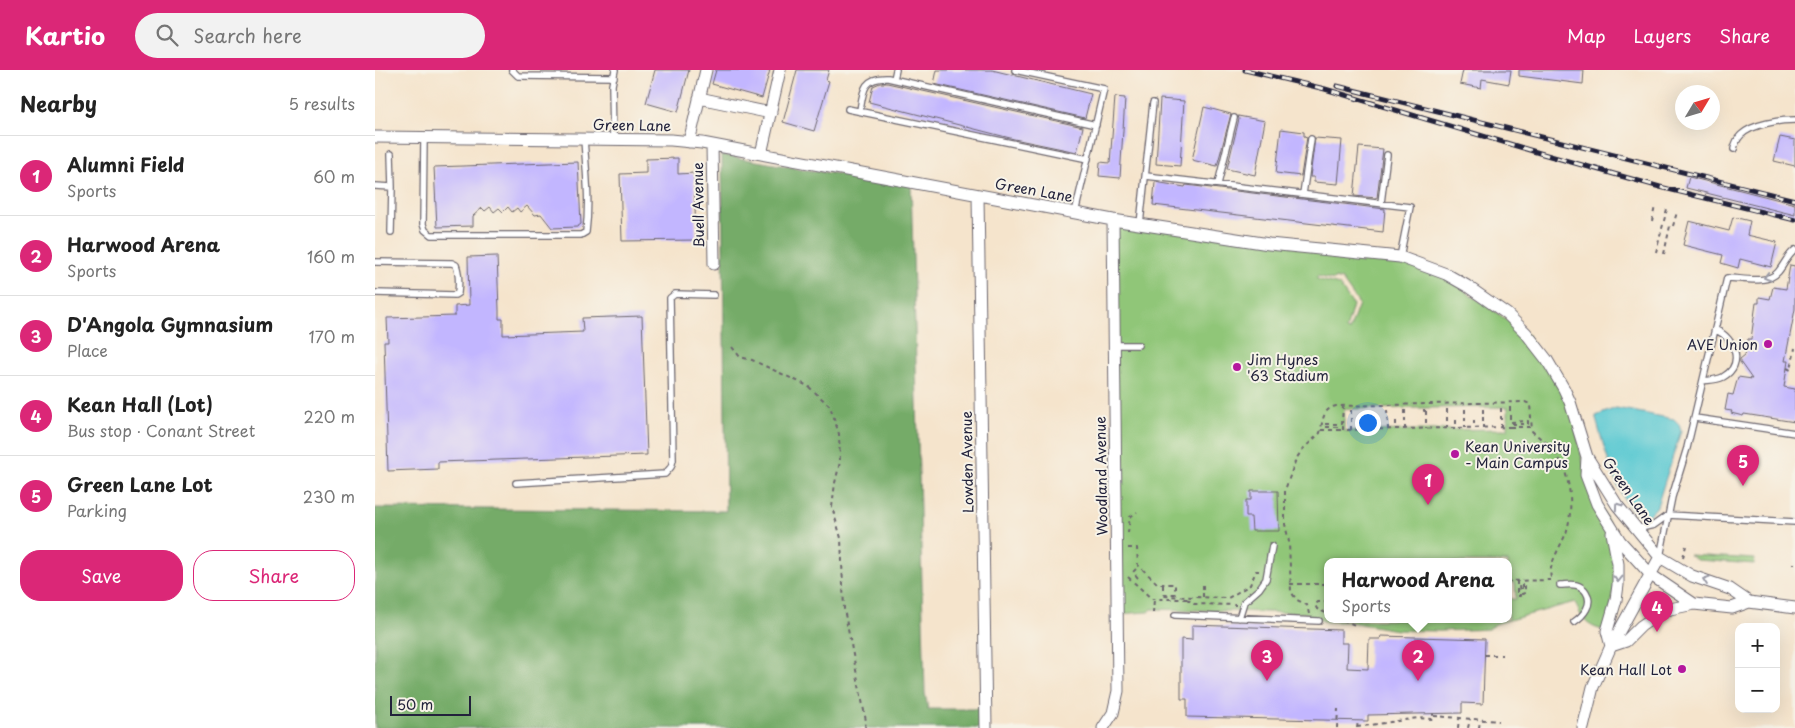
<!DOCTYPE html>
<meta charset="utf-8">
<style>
:root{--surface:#fff;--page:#f2f2f2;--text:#222;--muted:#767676;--line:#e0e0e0;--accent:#db2777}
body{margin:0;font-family:"Playpen Sans",sans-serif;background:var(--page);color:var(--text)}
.controls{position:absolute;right:15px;bottom:15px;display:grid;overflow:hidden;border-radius:10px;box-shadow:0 5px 20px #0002}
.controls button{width:45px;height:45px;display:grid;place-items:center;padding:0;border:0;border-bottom:1px solid var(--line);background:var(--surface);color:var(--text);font:25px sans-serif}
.compass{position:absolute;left:1300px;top:15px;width:45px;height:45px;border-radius:50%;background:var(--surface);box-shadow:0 5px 20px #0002;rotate:52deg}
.scale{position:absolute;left:15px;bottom:12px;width:81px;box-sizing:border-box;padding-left:5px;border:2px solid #22223b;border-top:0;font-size:14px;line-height:18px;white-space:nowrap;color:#22223b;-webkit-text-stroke:4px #f7f3e8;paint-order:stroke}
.you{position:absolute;left:992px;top:352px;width:18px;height:18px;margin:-12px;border:4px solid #fff;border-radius:50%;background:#1a73e8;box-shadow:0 0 0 8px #1a73e833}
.badge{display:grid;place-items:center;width:32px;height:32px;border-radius:50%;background:var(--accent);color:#fff;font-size:16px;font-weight:700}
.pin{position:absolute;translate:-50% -41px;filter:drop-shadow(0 1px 2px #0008)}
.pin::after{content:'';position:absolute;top:26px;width:18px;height:15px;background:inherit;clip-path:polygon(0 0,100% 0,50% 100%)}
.popup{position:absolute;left:949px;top:488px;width:188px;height:65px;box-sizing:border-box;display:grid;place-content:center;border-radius:10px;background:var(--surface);filter:drop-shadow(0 1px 4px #0005);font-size:16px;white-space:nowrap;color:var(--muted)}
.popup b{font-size:19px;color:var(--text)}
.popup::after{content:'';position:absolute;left:50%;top:100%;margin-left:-10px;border:10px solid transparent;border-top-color:var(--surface)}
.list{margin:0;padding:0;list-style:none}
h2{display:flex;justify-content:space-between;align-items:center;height:65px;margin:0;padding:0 20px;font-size:21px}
h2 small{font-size:16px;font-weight:400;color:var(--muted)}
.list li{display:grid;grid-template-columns:32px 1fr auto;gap:15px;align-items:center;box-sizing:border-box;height:80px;padding:0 20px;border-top:1px solid var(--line)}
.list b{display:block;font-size:19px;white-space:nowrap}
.list p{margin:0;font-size:16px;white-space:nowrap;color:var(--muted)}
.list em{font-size:16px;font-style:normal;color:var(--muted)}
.actions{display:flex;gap:10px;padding:15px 20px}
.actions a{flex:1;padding:11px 0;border:1px solid var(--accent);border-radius:20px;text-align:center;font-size:18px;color:var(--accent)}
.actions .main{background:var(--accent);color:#fff}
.icon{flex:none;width:28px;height:28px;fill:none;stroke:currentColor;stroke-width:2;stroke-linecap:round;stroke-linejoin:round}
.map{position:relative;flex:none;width:1420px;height:658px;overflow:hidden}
header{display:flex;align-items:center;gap:30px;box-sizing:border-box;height:70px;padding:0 25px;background:var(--accent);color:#fff}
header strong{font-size:24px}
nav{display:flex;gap:28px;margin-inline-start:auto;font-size:18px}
.search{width:350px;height:45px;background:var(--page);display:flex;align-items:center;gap:12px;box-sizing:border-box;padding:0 18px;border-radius:28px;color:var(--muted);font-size:19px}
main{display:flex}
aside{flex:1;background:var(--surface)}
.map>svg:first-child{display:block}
.green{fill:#90c678;stroke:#59745a;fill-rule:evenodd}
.forest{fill:#74ab68;stroke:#4b6652}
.water{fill:#5cc9d2;stroke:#3f7686}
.building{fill:#c2b6ff}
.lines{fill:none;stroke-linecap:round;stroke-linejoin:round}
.service-casing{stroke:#6c666e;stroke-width:8}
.minor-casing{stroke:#6c666e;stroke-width:13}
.path{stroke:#6c666e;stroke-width:2;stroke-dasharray:4 4;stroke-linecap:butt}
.service{stroke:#fff;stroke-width:5.5}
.minor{stroke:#fff;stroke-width:11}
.rail-casing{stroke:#22223b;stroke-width:5}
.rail{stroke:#f7f3e8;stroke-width:3;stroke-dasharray:9;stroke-linecap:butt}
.oneway{stroke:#9c9ca7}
.poi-dot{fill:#b5179e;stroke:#f7f3e8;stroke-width:2}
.labels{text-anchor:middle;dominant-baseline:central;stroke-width:4;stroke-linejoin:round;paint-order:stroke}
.street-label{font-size:14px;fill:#22223b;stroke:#f7f3e8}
.poi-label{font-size:14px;fill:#22223b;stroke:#f7f3e8;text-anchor:end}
</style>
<header>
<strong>Kartio</strong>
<div class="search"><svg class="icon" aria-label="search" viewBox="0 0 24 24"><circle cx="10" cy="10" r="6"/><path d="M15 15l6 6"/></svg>Search here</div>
<nav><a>Map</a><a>Layers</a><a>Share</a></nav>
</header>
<main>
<aside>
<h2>Nearby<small>5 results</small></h2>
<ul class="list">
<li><span class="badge">1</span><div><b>Alumni Field</b><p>Sports</p></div><em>60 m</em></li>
<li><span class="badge">2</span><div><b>Harwood Arena</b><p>Sports</p></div><em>160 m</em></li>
<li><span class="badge">3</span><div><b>D'Angola Gymnasium</b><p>Place</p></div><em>170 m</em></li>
<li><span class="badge">4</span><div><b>Kean Hall (Lot)</b><p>Bus stop · Conant Street</p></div><em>220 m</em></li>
<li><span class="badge">5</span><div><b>Green Lane Lot</b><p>Parking</p></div><em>230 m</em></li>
</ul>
<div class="actions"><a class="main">Save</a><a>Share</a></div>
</aside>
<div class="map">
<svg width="1420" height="658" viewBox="0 0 1420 658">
<rect width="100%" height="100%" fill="#f7f3e8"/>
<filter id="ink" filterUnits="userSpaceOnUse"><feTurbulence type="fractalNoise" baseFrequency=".02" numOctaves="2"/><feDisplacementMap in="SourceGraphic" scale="10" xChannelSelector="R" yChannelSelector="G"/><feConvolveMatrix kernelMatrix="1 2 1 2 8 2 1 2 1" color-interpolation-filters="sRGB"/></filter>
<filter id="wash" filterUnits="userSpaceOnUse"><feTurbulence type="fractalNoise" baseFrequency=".0096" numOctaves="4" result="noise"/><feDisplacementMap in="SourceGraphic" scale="20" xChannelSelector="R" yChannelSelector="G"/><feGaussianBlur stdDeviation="1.12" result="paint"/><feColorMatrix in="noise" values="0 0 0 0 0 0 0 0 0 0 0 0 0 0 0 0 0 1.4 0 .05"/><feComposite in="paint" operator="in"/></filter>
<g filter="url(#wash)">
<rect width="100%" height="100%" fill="#f5e4cc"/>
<path class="green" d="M738 150 1025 188 1057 198 1151 263 1195 332 1211 406 1237 460 1243 494 1232 561C1213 557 1207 551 1200 532L1120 554 1114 559 1065 561 1022 560 975 552H951L930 543 777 539 773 542 742 544ZM942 206 959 210 960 208 967 210 984 234 974 261 971 260 978 235 964 215 942 209ZM1133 337V359L969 361V339ZM953 492H1133V512L1140 513 1141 529H1133V550H953Z
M1314 485 1380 489 1379 494 1322 490Z"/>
<path class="forest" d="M347 85 439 101 536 112 550 623 553 639H607L606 658H0V438L351 441Z"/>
<path class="water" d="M1241 338 1299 349 1304 354 1306 361 1282 436C1253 480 1226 365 1221 349V346Z"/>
<g id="blocks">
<path class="building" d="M280 0H314L303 42 271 33Z
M341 0H395L387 28 337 14Z
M422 0H454L451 10 454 11 439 61 408 52Z
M562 0H617L716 24 710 48 559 14Z
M1088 0H1136L1134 14 1107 9 1106 18 1085 14Z
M1144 0H1209L1208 14 1144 6Z
M505 13H512L708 57 702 82 639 69 494 32 498 16Z
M740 27 750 28 745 108 724 106 725 92 735 93Z
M785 29 809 31 805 96 781 94Z
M829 37 856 44 842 96 817 90Z
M863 46 890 51 880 105 852 99 864 49Z
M906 59 929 62V66L932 67 926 106 901 103Z
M1405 67 1420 70V96L1399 91Z
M940 68 967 70 963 114 939 112V107H935Z
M984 77 1008 79 1002 128 979 126Z
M303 88V104L319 103 321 170 247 171 245 104 271 103V89Z
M203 92 206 154 202 157 177 158 166 144 160 145 152 136 145 142 142 138 137 142 133 137 128 142 124 138 119 142 115 137 110 141 107 138 98 146V156L62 157 59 97Z
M1314 107 1420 134V145L1311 118Z
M780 112 810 117 811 115 1010 139 1008 162 778 135Z
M1358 147 1375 151 1372 165 1402 172 1396 197 1365 189 1363 198 1346 193 1348 185 1308 175 1314 151 1354 161Z
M122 186 124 240V249H128V265L208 262 207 248 267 246 272 385 63 392V399L13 401 9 272H13L12 248 80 246V236L94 235 93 187Z
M1415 195 1420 196V239L1410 291H1413L1409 317 1420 319V352L1369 344 1368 346 1356 343 1357 341 1350 340 1353 324 1358 325 1363 307 1377 309 1365 292V289L1370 285 1373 269H1376L1381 233H1384V227L1395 229 1398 217 1411 219Z
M876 421H903L904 461H877L876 447H871V430H876Z
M817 555 966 560V573H973L972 598 993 599 994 569H1005L1006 566 1110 569 1108 634 1087 633V643L993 645V651L812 647V629H806V569L817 570Z"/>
</g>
</g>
<g filter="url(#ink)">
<use href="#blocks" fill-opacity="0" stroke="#6c666e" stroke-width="1"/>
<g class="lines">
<defs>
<path id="service" d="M137 0 143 6 239 7
M640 0 729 19 700 143
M519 9 521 0
M473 39 713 89
M485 41C488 21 488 7 513 8L721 55
M49 68 48 154 50 160 56 165H206L211 162C215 131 211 100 209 69
M238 69 237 15 240 0
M1359 79C1360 74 1362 69 1366 65 1377 54 1405 50 1420 50
M16 84 17 117
M771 106 1035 137 1025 187
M843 114 859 48
M0 116 17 117 16 162
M928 124 936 69
M1006 133 1012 85
M765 154 778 33
M0 192 77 193 81 195C84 203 84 214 83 223L80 225 0 223
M739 275H763
M1328 311C1335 310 1342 310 1348 307 1370 295 1360 268 1341 260
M1320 348 1420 363
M141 413 290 404 296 397 298 390 295 228 300 224 339 225
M1261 459 1279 455 1293 445 1420 452
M1285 487 1297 427 1312 378 1352 208C1367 208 1392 215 1403 202 1409 195 1412 186 1420 180
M1185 515C1190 515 1196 514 1201 515 1205 516 1209 519 1211 522 1219 534 1208 546 1199 552
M800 545 944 551
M864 548 869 532 884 519 891 509 897 476"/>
<path id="minor" d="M324 28 396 43
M0 67 296 70 327 73 738 150 894 174 1025 187 1071 204 1092 216 1132 244 1151 263 1172 290 1189 319 1195 332 1212 387 1242 435 1285 487 1317 506 1355 519 1374 532 1420 538
M314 72 331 0
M337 75 339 194
M386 84 405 0
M603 126 611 658
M1212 387 1211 405 1222 434 1245 471 1276 505 1319 534 1357 538 1374 532
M1236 576 1232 561 1241 530 1243 515V494L1237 463
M1236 576 1251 571 1266 556 1282 545 1295 539 1319 534
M728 658 738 643 743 621 738 150
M1208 658 1218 617 1236 576 1285 487"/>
</defs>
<use href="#service" class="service-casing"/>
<use href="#minor" class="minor-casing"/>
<path class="path" d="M1277 151 1280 136
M1298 156 1302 142
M1281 182 1292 139
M1289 184 1295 156
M357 277 365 287 377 290 433 316 455 336 464 364 465 392 460 413 457 437 466 468 469 539 491 651 490 658
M1412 298 1416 300 1420 278
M968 335 967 354H950V357H968V360L1135 357V354H1153V351L1135 352V332
M1126 338V357
M1049 339V341H1053V339
M1072 339V358
M1090 339V358
M1108 339V358
M976 340V360
M994 340 995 359
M1012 340 1013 359
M1030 340V359
M1051 341V359
M1081 350V358
M1099 350V358
M1004 351V359
M1021 351V359
M1135 357H1157
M946 360H968
M753 463 755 447 762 442
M753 478H762L763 495 783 514H800V524H788V526L853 528 875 515 881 501H884
M1308 487 1311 476
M1417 494H1420
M753 507 777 529H812
M763 508 758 502 764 496
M1142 511V526H1145L1144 515H1147V524L1150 523V512
M915 514H953
M788 519V514
M1275 526H1287
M828 527V513
M812 529 819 534 861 535
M953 532H943L940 535 942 539 953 544
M778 543 779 529
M934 544 932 535 922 530 916 522 914 472 910 454V420L921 389 928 379 945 363C948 351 947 339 961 336L1150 332 1155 334 1157 361C1164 368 1173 373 1180 382 1195 403 1199 435 1192 460 1188 474 1170 497 1177 510L1133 511
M968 550 980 555
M1109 585H1127
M1059 646 1124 651
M982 657 1043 648 1058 649V643
M962 658 963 639
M982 658 983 650
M1083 658 1084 648
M1093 658 1095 649
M1104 658 1105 650"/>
<use href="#service" class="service"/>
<use href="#minor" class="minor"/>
<defs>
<path id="rail" d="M870 0 950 19 1168 84 1285 117 1420 150
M962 16 1420 130"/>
</defs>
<use href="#rail" class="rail-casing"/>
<use href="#rail" class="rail"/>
</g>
<defs><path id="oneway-chevron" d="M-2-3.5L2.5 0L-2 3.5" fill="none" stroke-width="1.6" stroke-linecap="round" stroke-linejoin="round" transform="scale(1.25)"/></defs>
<g class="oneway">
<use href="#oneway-chevron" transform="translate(1392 207) rotate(164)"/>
<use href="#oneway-chevron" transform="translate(1243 436) rotate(-125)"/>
<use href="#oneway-chevron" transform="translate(1243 509) rotate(91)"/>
<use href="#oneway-chevron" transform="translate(1331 510) rotate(-161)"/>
</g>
</g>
<g class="poi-dot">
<circle cx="1393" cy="274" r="5"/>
<circle cx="862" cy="297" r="5"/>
<circle cx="1080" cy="384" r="5"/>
<circle cx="1307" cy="599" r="5"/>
</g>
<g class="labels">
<g class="street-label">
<text transform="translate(257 55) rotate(1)">Green Lane</text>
<text transform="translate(659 120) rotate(10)">Green Lane</text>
<text transform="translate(323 135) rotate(-91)">Buell Avenue</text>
<text transform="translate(592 392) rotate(-91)">Lowden Avenue</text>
<text transform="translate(726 406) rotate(-91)">Woodland Avenue</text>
<text transform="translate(1254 421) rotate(55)">Green Lane</text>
</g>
<g class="poi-label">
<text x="1383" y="274">AVE Union</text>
<text x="872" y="289" text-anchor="start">Jim Hynes<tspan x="872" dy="16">'63 Stadium</tspan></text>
<text x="1090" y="376" text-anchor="start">Kean University<tspan x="1090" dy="16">- Main Campus</tspan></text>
<text x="1297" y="599">Kean Hall Lot</text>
</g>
</g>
</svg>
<div class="controls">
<button>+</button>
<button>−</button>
</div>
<svg class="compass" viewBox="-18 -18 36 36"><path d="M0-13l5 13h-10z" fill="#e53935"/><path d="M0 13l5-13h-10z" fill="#767676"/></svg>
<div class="scale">50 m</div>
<div class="you"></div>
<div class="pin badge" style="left:1053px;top:435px">1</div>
<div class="pin badge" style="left:1043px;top:611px">2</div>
<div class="popup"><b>Harwood Arena</b>Sports</div>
<div class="pin badge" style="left:892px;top:611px">3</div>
<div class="pin badge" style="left:1282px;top:562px">4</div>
<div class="pin badge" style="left:1368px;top:416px">5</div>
</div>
</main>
